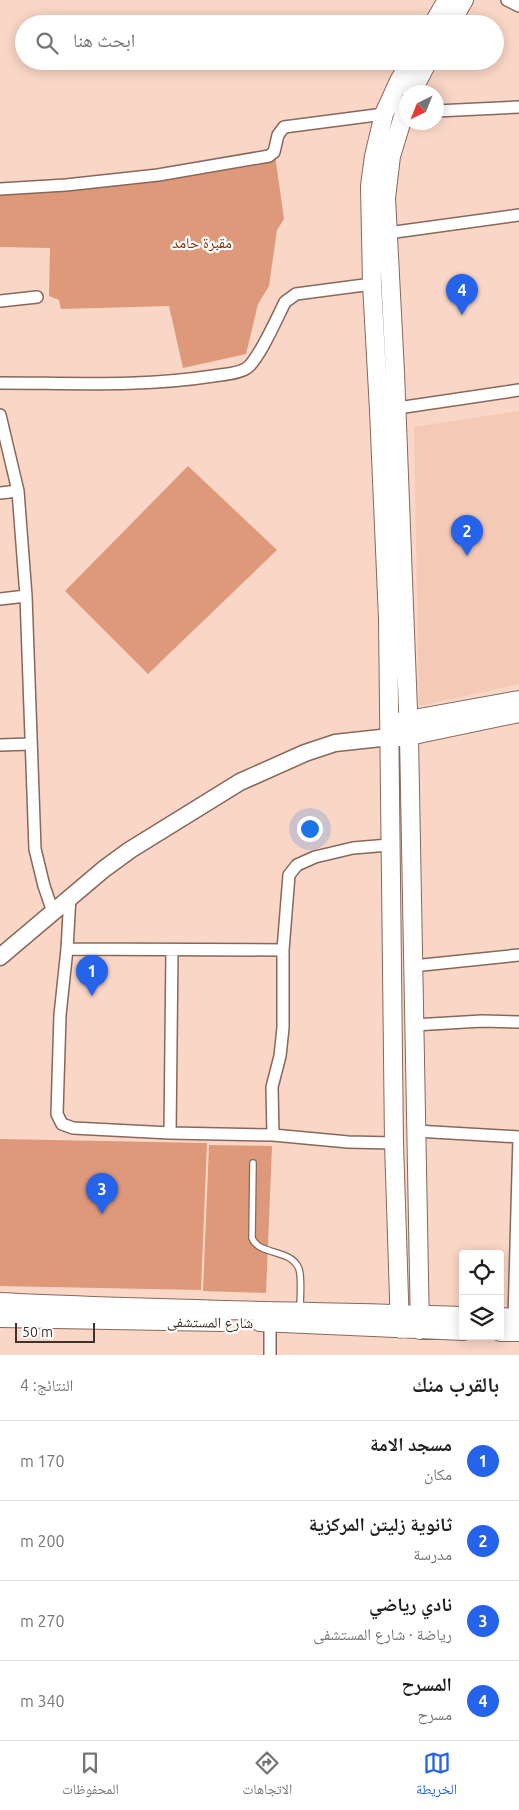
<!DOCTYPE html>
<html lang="ar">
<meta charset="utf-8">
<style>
:root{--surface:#fff;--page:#f6f6f6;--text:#202124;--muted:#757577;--line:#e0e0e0;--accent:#2563eb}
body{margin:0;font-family:Ubuntu,"Noto Naskh Arabic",sans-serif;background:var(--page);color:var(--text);direction:rtl}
.controls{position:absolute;right:15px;bottom:15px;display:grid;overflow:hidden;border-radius:5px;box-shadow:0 2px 12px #0003}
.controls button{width:45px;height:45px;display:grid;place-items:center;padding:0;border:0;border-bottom:1px solid var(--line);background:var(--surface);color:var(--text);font:25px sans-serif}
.compass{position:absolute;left:399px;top:85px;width:45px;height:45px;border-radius:50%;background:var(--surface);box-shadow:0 2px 12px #0003;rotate:223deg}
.scale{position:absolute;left:15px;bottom:12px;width:80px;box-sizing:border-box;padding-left:5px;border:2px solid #3f312b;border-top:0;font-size:14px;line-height:18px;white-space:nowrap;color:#3f312b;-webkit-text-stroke:4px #fff;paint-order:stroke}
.you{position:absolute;left:309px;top:828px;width:18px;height:18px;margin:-12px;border:4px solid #fff;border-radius:50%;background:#1a73e8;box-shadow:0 0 0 8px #1a73e833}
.badge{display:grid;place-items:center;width:32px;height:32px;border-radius:50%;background:var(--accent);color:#fff;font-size:16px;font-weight:700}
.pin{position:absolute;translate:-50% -41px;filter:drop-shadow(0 1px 2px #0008)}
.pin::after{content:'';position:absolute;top:26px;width:18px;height:15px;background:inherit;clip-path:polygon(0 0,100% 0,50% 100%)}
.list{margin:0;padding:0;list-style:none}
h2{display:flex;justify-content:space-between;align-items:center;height:65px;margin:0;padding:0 20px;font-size:21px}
h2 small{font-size:16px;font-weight:400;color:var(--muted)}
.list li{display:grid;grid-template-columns:32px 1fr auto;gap:15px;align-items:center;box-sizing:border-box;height:80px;padding:0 20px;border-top:1px solid var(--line)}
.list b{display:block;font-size:19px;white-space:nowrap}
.list p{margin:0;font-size:16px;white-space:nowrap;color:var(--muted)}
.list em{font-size:16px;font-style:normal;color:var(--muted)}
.icon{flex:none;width:28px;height:28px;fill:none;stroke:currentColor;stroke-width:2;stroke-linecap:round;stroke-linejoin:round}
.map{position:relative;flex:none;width:519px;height:1355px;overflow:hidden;direction:ltr}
.search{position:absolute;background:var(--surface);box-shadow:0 2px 12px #0003;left:15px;right:15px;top:15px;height:55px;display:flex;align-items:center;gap:12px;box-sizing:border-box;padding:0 18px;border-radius:28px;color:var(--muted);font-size:19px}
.sheet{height:385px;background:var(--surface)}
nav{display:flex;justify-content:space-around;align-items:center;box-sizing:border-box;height:70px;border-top:1px solid var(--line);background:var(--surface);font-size:14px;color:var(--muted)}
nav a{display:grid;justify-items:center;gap:2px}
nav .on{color:var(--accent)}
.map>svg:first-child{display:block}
.built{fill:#f4cab7}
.green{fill:#dd997a}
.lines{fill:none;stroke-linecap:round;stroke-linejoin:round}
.service-casing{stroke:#87685b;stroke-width:8}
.minor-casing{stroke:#87685b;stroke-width:14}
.secondary-casing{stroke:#87685b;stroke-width:19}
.primary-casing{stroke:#87685b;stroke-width:20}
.service{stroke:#fff;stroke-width:5.5}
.minor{stroke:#fff;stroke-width:11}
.secondary{stroke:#fff;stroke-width:16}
.primary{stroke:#fff;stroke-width:18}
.labels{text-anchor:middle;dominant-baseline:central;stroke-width:4.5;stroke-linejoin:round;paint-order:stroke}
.park-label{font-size:15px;fill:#7d3101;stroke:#fff}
.street-label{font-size:15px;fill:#3f312b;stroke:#fff}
</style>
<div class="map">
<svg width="519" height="1355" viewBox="0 0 519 1355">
<rect width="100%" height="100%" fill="#f9d6c6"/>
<path class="built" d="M519 411V684L419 706 414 427Z"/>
<path class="green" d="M275 155 284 219 277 230 269 286 258 304 246 354 183 368 169 306 61 309 59 300 49 296 50 248 0 247V188L153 178Z
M188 466 277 550 148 674 65 591Z
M0 1139 207 1143 201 1290 0 1286Z
M209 1145 272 1146 266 1293 203 1291Z"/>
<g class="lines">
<defs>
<path id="service" d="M253 1163 252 1238C259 1256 291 1248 299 1269 302 1278 300 1299 300 1309"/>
<path id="minor" d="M507 0 519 6
M436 111 519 107
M0 189 66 185 158 175 269 156 274 152 278 135 284 127 384 114
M388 233 519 215
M0 301 37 297
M0 383C71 383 143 387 213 376 224 374 238 374 247 368 259 359 277 318 285 302L296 294 372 284
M391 409 519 390
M0 415 18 491 26 596 35 849 44 886 53 912
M0 493 18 491
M0 599 26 596
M0 745 31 744
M70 896 67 949 60 1015 57 1114 62 1124 73 1128 170 1133 273 1135 348 1142 394 1143
M67 949 283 950
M413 966 519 955
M414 1025 482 1021 519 1022
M416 1131 519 1137
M170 1133 172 950
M273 1135 272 1087 280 1056 283 1028V950L289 875 297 865 315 857 353 848 389 845
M514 1318 519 1137
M270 1355V1322"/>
<path id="secondary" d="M0 957 104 869 130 850 240 782 305 753 335 743 390 737"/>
<path id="primary" d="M433 24 447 0
M450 24 464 0
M412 92 428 61
M406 107 391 156 386 198 395 372 409 736 420 1330
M397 722 519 700
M398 737 409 736 519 713
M0 1302C154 1310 309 1311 463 1316
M500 1317 519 1318
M0 1318 222 1322
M260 1322 463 1331
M400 1329 394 1143 388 619 379 410 372 284 370 186 374 156 384 114 399 81 411 61
M500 1332H519"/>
</defs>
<use href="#service" class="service-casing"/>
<use href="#minor" class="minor-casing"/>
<use href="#secondary" class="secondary-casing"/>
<use href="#primary" class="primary-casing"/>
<use href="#service" class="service"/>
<use href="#minor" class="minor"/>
<use href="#secondary" class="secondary"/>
<use href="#primary" class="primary"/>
</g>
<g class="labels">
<g class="park-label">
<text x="202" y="242">مقبرة حامد</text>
</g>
<g class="street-label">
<text transform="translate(210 1322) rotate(1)">شارع المستشفى</text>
</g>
</g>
</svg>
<div class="controls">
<button><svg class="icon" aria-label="locate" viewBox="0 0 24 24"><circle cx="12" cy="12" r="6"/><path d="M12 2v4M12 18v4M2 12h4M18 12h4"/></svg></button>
<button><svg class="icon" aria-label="layers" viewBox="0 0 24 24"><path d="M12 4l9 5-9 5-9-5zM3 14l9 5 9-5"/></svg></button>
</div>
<svg class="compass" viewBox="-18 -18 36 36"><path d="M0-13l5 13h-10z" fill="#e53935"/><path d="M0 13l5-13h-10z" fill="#757577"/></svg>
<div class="scale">50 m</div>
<div class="you"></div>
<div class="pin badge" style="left:92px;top:996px">1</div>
<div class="pin badge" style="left:467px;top:556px">2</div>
<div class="pin badge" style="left:102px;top:1214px">3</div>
<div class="pin badge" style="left:462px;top:315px">4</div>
<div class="search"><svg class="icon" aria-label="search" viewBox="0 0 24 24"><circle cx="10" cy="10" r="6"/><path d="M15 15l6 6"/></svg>ابحث هنا</div>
</div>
<section class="sheet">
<h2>بالقرب منك<small>النتائج: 4</small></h2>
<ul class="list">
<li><span class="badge">1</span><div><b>مسجد الامة</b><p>مكان</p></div><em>170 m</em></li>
<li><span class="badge">2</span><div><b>ثانوية زليتن المركزية</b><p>مدرسة</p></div><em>200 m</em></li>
<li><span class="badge">3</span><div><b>نادي رياضي</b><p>رياضة · شارع المستشفى</p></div><em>270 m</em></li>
<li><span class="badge">4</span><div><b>المسرح</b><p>مسرح</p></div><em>340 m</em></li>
</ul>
</section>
<nav>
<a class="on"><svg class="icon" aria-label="map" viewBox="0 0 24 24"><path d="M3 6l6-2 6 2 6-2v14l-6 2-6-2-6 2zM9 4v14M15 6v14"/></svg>الخريطة</a>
<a><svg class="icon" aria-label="directions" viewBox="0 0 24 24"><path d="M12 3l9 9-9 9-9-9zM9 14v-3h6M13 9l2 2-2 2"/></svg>الاتجاهات</a>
<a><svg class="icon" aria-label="saved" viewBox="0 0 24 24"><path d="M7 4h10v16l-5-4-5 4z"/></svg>المحفوظات</a>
</nav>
